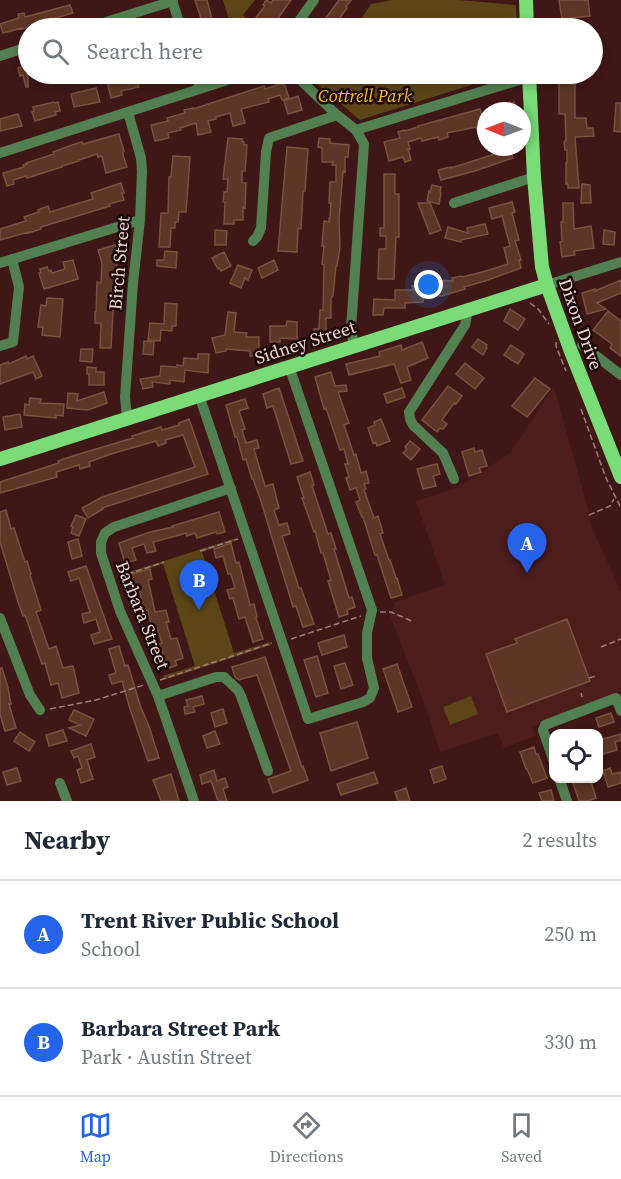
<!DOCTYPE html>
<meta charset="utf-8">
<style>
:root{--surface:#fff;--page:#f2f2f3;--text:#1f2937;--muted:#747a83;--line:#e0e1e3;--accent:#2563eb}
body{margin:0;font-family:"Source Serif 4",serif;background:var(--page);color:var(--text)}
.controls{position:absolute;right:18px;bottom:18px;display:grid;overflow:hidden;border-radius:12px;box-shadow:0 3px 9px #0003}
.controls button{width:54px;height:54px;display:grid;place-items:center;padding:0;border:0;border-bottom:2px solid var(--line);background:var(--surface);color:var(--text);font:30px sans-serif}
.compass{position:absolute;left:477px;top:102px;width:54px;height:54px;border-radius:50%;background:var(--surface);box-shadow:0 3px 9px #0003;rotate:271deg}
.you{position:absolute;left:429px;top:285px;width:21px;height:21px;margin:-15px;border:4px solid #fff;border-radius:50%;background:#1a73e8;box-shadow:0 0 0 9px #1a73e833}
.badge{display:grid;place-items:center;width:39px;height:39px;border-radius:50%;background:var(--accent);color:#fff;font-size:20px;font-weight:700}
.pin{position:absolute;translate:-50% -50px;filter:drop-shadow(0 2px 3px #0008)}
.pin::after{content:'';position:absolute;top:32px;width:21px;height:18px;background:inherit;clip-path:polygon(0 0,100% 0,50% 100%)}
.list{margin:0;padding:0;list-style:none}
h2{display:flex;justify-content:space-between;align-items:center;height:78px;margin:0;padding:0 24px;font-size:26px}
h2 small{font-size:20px;font-weight:400;color:var(--muted)}
.list li{display:grid;grid-template-columns:39px 1fr auto;gap:18px;align-items:center;box-sizing:border-box;height:108px;padding:0 24px;border-top:2px solid var(--line)}
.list b{display:block;font-size:22px;white-space:nowrap}
.list p{margin:0;font-size:20px;white-space:nowrap;color:var(--muted)}
.list em{font-size:20px;font-style:normal;color:var(--muted)}
.icon{flex:none;width:33px;height:33px;fill:none;stroke:currentColor;stroke-width:2;stroke-linecap:round;stroke-linejoin:round}
.map{position:relative;flex:none;width:621px;height:801px;overflow:hidden}
.search{position:absolute;background:var(--surface);box-shadow:0 3px 9px #0003;left:18px;right:18px;top:18px;height:66px;display:flex;align-items:center;gap:15px;box-sizing:border-box;padding:0 21px;border-radius:33px;color:var(--muted);font-size:22px}
.sheet{height:294px;background:var(--surface)}
nav{display:flex;justify-content:space-around;align-items:center;box-sizing:border-box;height:84px;border-top:2px solid var(--line);background:var(--surface);font-size:16px;color:var(--muted)}
nav a{display:grid;justify-items:center;gap:3px}
nav .on{color:var(--accent)}
.map>svg:first-child{display:block}
.built{fill:#4d1d1c}
.green{fill:#5c4618}
.building{fill:#5d3625;stroke:#7b513f;stroke-width:1.5}
.lines{fill:none;stroke-linecap:round;stroke-linejoin:round}
.path{stroke:#9f7e7c;stroke-width:1.5;stroke-dasharray:6 3;stroke-linecap:butt}
.minor{stroke:#528050;stroke-width:10}
.major{stroke:#79dc76;stroke-width:14}
.labels{text-anchor:middle;dominant-baseline:central;stroke-width:5;stroke-linejoin:round;paint-order:stroke}
.park-label{font-size:18px;font-style:italic;fill:#febe1a;stroke:#1a0908}
.street-label{font-size:18px;fill:#f0d4d1;stroke:#1a0908}
</style>
<div class="map">
<svg width="621" height="801" viewBox="0 0 621 801">
<rect width="100%" height="100%" fill="#3f1716"/>
<path class="built" d="M554 387 588 509 592 528 621 592V692L532 726 536 736 504 748 498 733 440 752 427 711 390 615 395 602 445 585 416 501 457 488 510 453Z"/>
<path class="green" d="M223 0H255L243 15 254 28H251L245 22 231 26Z
M393 0H459L516 5 517 28H355L371 4Z
M323 74H506L360 120 316 83Z
M236 538 237 540 202 552 234 653 270 642 271 645 164 680 163 676 195 666 163 564 120 578V575Z
M471 696 478 714 450 725 443 707Z"/>
<path class="building" d="M195 0H207L214 27 201 28 198 19 201 18Z
M266 0 271 3 273 0H291L271 28H265L254 20 265 6 263 5Z
M339 0H351L346 7 347 8 334 26 333 25 330 28 323 22Z
M559 0H588L590 16 562 19Z
M70 5 73 13 35 24V26L22 29V28L3 33 0 24 19 18 18 14 24 13 25 17Z
M28 62V87H26L23 75 20 76 18 68 22 67V64Z
M112 74H130L131 77 136 76 139 87 121 91 122 95 111 98 107 82 114 80Z
M559 74H571V84H575V118H586L587 128H593L594 136 575 137 579 188H568V184H566V163H567V150H565L564 142 566 140 565 114H559Z
M284 83 289 98 282 100 280 95 268 99 269 102 241 109 245 123 233 126 230 113 216 117V119L208 121 211 132 198 135 196 123 180 128 181 130 168 133 169 138 155 141 151 125 168 121 167 118 185 113 184 110 193 108V109L264 86 265 89Z
M96 88 100 102 74 107 71 94Z
M298 96 302 110 288 114 284 101Z
M54 102 55 103 58 102 60 111 55 112 56 115 35 121 32 112 34 111 33 107Z
M510 102V104L514 102 517 111H487V110Z
M616 103H621V132L614 131Z
M480 109 486 129V134L479 136 476 127 447 133 448 137 439 140 438 137 422 141 421 138 408 142 410 149H408L411 160 405 162 403 157 389 161 384 142 400 138 398 132 404 130 405 131 418 127V126Z
M18 114 22 126 0 131V119Z
M119 134 124 151H123V155L127 167 106 173 102 156 98 157 97 154 79 160V161L62 166V167L27 178 26 176 13 180 14 184 7 186 3 173 24 167 23 165 27 164 26 163 54 154 53 152 72 145 82 142 83 144Z
M228 138 242 139V141L244 142V145H247L245 171H242V183H246L245 208 243 207V220H234V224H224L225 202H223L224 192H227L228 179H223Z
M319 138 330 139V143L349 145 348 157H345V172L343 171 339 219 340 247 337 266H336L333 295 331 298V318H326V336L314 335V329H319L320 310H323L324 265 322 264 324 246H322L324 221 329 222V218H330L331 203H329L330 182H336V165H332L333 162H322V148L318 147Z
M287 147 308 149 305 191H303L301 229 298 228 297 252 278 251Z
M498 147H509L513 158 475 171 441 180 438 170 451 167V168L495 154V153L500 151Z
M173 156 190 157 186 212H179L178 222H175V228H171L170 247H159L161 213H168L169 177H171Z
M384 174H395V194H399V237H396L394 279H378L379 249H386V236H380V228H384Z
M121 183 124 193H122L124 200 109 204 110 206 41 227V229L29 233V232L0 240V229L26 221 24 217 39 212 38 210 48 206 50 212 76 204 93 199 91 193Z
M582 184 590 185 591 203H581Z
M432 185 441 187 440 192 441 193 439 204 427 201 429 191 430 192Z
M512 202 515 212 512 213 519 240 515 241 521 260H519L521 268 485 281 464 287 465 289 442 296 423 295V302L405 303V308H384L383 315H373L374 299 395 300V290H413L412 286 426 285 427 280 453 281 452 278 461 276 462 277 486 271 508 264 504 248 510 246 502 216 492 219 489 208Z
M418 203H430L441 230 430 234Z
M563 203H573L574 229 591 226 594 248 574 251 575 255 562 257 560 242 562 241 561 222H563Z
M485 224 488 234 461 240V242L445 238 448 227 468 233 467 228Z
M215 230 227 231 226 245H215Z
M604 230 615 232 614 245 603 244Z
M115 245 118 255 116 275H115L111 348H100L101 323H95V312H96L97 282 101 283 102 263 98 250Z
M165 251 177 252 176 268 157 266V260H164Z
M224 252 231 266 221 271 219 268 218 269 212 258Z
M73 260 78 279 44 289 39 273H41L40 269 47 267 49 271 51 270 52 273 65 269 63 262Z
M274 260 278 270 262 278 258 268Z
M238 265 252 270 248 280 245 278 241 288 230 283Z
M621 280V293L597 303 606 309 587 314 582 293 595 289V291Z
M47 298 63 299 60 337 42 335 43 327H38L41 305 46 306Z
M165 303 177 304 176 326H172V331L161 330 160 341 148 340 150 323 164 324Z
M510 309 525 319 518 330 504 321Z
M608 311 621 321V356L610 348 612 344 593 330Z
M228 312 236 313 234 332 247 333 246 337H259V356H250V351L226 349V351L216 353 212 338 225 335Z
M287 321 297 322V339L280 338V342H270V326H286Z
M478 339 487 345 486 347 487 348 483 355 472 347Z
M144 341 154 342 153 355 143 354Z
M422 342 428 358 407 367 411 380 401 383 394 364 349 375 346 364 380 356 379 352 401 345 402 350Z
M511 345 524 354 518 364 504 355Z
M81 349H93L92 362 80 361Z
M198 354H209L208 373 185 370 184 382 170 380V384L152 382 153 387 143 389 140 379 160 376 161 366 177 367V365L183 366 184 358 198 359Z
M26 356 27 359 33 356 42 376 36 379 33 372 0 384V365L8 362 9 364Z
M465 363 484 378 475 389 456 374Z
M87 367 96 368V372H104V385H89V374H87Z
M331 372 335 386 346 385 347 391 338 392 349 423 344 425 354 455 356 454 361 473 366 471 369 483 364 484 366 489 364 490 374 518 378 516 383 533 380 534 389 560H390L396 578H397L402 595 391 598 377 555H375L363 517H362L356 502 360 500 356 488 350 490 346 478 349 477 345 464H348L344 449 340 450 326 408 324 409 315 377Z
M535 378 550 389 527 417 512 406Z
M448 386 462 396 456 404 454 403 442 420 447 424 443 429 440 428 437 432 422 420Z
M279 388 303 461 291 464 273 406 267 408 263 394Z
M402 388 405 397 387 403 384 394Z
M104 392 107 403 88 410 67 408 68 393 78 394 77 401Z
M30 398 41 399 40 403 64 404 63 416 56 415V418L24 415 25 404 29 405Z
M245 399 248 408 239 411 245 429 242 430 246 443 257 440 259 448 254 449 265 486 273 484 279 508 274 510 279 525 287 523 290 534 282 536 299 588H301L314 624 303 627 296 606 293 607 260 498 253 479H252L246 459 243 460 237 437H235L231 423 226 405Z
M20 414 22 427 5 430 3 417Z
M189 419 208 474 102 508 103 509 88 518 82 508 102 497 195 467 183 435 165 440 166 443 158 446 156 441 111 454 89 462 90 466 80 469 79 465 56 472 57 477 0 493V482L59 463 58 461 76 455 133 438 132 436 161 427 162 430 179 425V423Z
M381 419 390 441 377 446 376 442 373 443 368 428 375 425 374 422Z
M410 441 420 449 411 460 403 453 407 449 405 447Z
M474 448 475 452 482 450 487 466 479 468 481 472 469 476 462 452Z
M437 464 440 474 433 476 436 486 423 489 417 469Z
M310 472 314 485 312 486 328 534 331 533 336 549H334L349 598 352 597 355 607 347 610 348 614 339 617 328 581 331 580 323 553H321L315 531 314 532 302 498H304L297 477Z
M6 510 11 529 14 528 25 562 27 561 31 574 30 575 41 610 36 612 49 649 56 646 63 668 73 666 79 693 62 698 58 683 51 685 45 663 42 664 25 615 23 616 19 605 0 542V512Z
M219 512 225 532 217 534 216 532 197 538 195 533 187 536 186 533 176 536 153 542 156 551 147 553 144 544 132 548 136 560 125 563 119 543 150 532 173 527 172 526Z
M76 515 86 519 79 536 71 533 73 527 71 526Z
M78 539 82 556 72 559 68 542Z
M231 543 236 563 239 562 250 605 254 604 257 617 256 618 263 639 253 642 245 617 239 619 233 598 230 599 227 590 235 588 231 574H228L223 556 216 558 214 549Z
M86 566 112 639 94 644 91 635 100 632 96 619 84 623 82 614 90 612 79 578 71 581 68 572Z
M150 569 152 579 148 580 155 612 166 610 169 622H166L171 639 177 638 183 658 175 661 177 665 169 668 159 644 162 643 157 628 152 630 148 610 144 611 139 588 134 589 131 574Z
M567 619 590 681 507 712 486 654 517 643 515 639Z
M344 635 347 647 322 655 318 643Z
M119 646 125 666 128 665 141 708 149 726 159 758 148 761 130 709 122 681 112 684 109 675 116 673 109 649Z
M317 656 328 693 316 697 304 660Z
M265 657 302 767 303 766 308 780 273 793 268 779 291 771 257 675 239 680 235 677 232 667Z
M345 663 353 685 341 689 334 666Z
M397 664 412 707 398 712 383 669Z
M0 668H2L8 688 11 704H9L16 728 5 731 0 714Z
M202 696 204 704 193 707 195 712 185 714 184 707 188 706 186 700Z
M223 709 227 723 215 727 211 713Z
M74 710 94 719 86 736 69 728 80 725 69 720Z
M611 713 614 722 599 727 596 718Z
M357 722 368 758 331 771 320 733Z
M63 730 67 741 49 746 46 735Z
M215 731 220 744 207 748 203 736Z
M20 732 35 742 29 751 14 741Z
M621 734V740L615 742 617 750 603 754 599 740Z
M91 744 95 757 87 760 93 779 81 783 77 770 82 768 78 756 74 758 71 751Z
M534 747 536 754H538L547 778 533 783 527 769H526L520 752Z
M442 766 446 779 434 783 430 770Z
M17 768 21 781 7 785 3 772Z
M610 768 612 774 621 772V783L608 787 603 771Z
M214 770 217 781 225 778 228 787 223 789 227 801H218L211 781 202 784 200 775Z
M374 772 378 783 341 795 337 784Z
M171 774 179 801H161L153 780Z
M578 778H590L596 798 588 801H579L572 780Z
M406 788 410 801H398L395 792Z
M551 790 554 801H542L539 793Z"/>
<g class="lines">
<path class="path" d="M530 303 538 309 549 324
M556 342V346L566 371
M581 409 606 478 621 508
M589 515 610 506 614 499
M200 551 238 539
M119 577 164 562
M380 612H391L414 622
M291 639 361 616
M601 647 621 639
M589 678 596 676
M160 680 272 643
M581 693 582 697
M50 709 96 700 144 685"/>
<path class="minor" d="M172 0 181 28
M87 28 173 1
M294 28 314 0
M0 56 28 47
M195 74 200 88
M294 74 337 115 356 130 364 144 351 328 354 346
M356 130 529 77
M0 153 246 74
M454 203 534 177
M253 241 257 237 261 228 266 152 269 138 337 115
M0 263 140 220
M547 285 621 262
M582 345 621 375
M0 346 13 342 19 287 12 259
M199 395 308 719 363 702 370 698 374 688 367 658V633L372 610 289 366
M127 418 125 397 133 283 140 220 142 171 141 158 128 112
M454 479 443 453 413 425 410 419 409 412 465 325 468 310
M0 618 30 695 40 710
M158 696 216 677H224L238 690 241 696 268 771
M554 762 543 730 545 725 616 698 621 711
M559 778 567 801
M60 783 67 801
M194 801 158 696 120 611 101 553V542L105 533 114 527 231 488"/>
<path class="major" d="M526 0 527 28
M529 74 534 177 542 267 547 285 570 349 621 477
M0 459 547 285"/>
</g>
<g class="labels">
<g class="park-label">
<text x="365" y="95">Cottrell Park</text>
</g>
<g class="street-label">
<text transform="translate(119 263) rotate(-85)">Birch Street</text>
<text transform="translate(581 324) rotate(70)">Dixon Drive</text>
<text transform="translate(305 342) rotate(-18)">Sidney Street</text>
<text transform="translate(143 615) rotate(68)">Barbara Street</text>
</g>
</g>
</svg>
<div class="controls">
<button><svg class="icon" aria-label="locate" viewBox="0 0 24 24"><circle cx="12" cy="12" r="6"/><path d="M12 2v4M12 18v4M2 12h4M18 12h4"/></svg></button>
</div>
<svg class="compass" viewBox="-18 -18 36 36"><path d="M0-13l5 13h-10z" fill="#e53935"/><path d="M0 13l5-13h-10z" fill="#747a83"/></svg>
<div class="you"></div>
<div class="pin badge" style="left:527px;top:573px">A</div>
<div class="pin badge" style="left:199px;top:610px">B</div>
<div class="search"><svg class="icon" aria-label="search" viewBox="0 0 24 24"><circle cx="10" cy="10" r="6"/><path d="M15 15l6 6"/></svg>Search here</div>
</div>
<section class="sheet">
<h2>Nearby<small>2 results</small></h2>
<ul class="list">
<li><span class="badge">A</span><div><b>Trent River Public School</b><p>School</p></div><em>250 m</em></li>
<li><span class="badge">B</span><div><b>Barbara Street Park</b><p>Park · Austin Street</p></div><em>330 m</em></li>
</ul>
</section>
<nav>
<a class="on"><svg class="icon" aria-label="map" viewBox="0 0 24 24"><path d="M3 6l6-2 6 2 6-2v14l-6 2-6-2-6 2zM9 4v14M15 6v14"/></svg>Map</a>
<a><svg class="icon" aria-label="directions" viewBox="0 0 24 24"><path d="M12 3l9 9-9 9-9-9zM9 14v-3h6M13 9l2 2-2 2"/></svg>Directions</a>
<a><svg class="icon" aria-label="saved" viewBox="0 0 24 24"><path d="M7 4h10v16l-5-4-5 4z"/></svg>Saved</a>
</nav>
